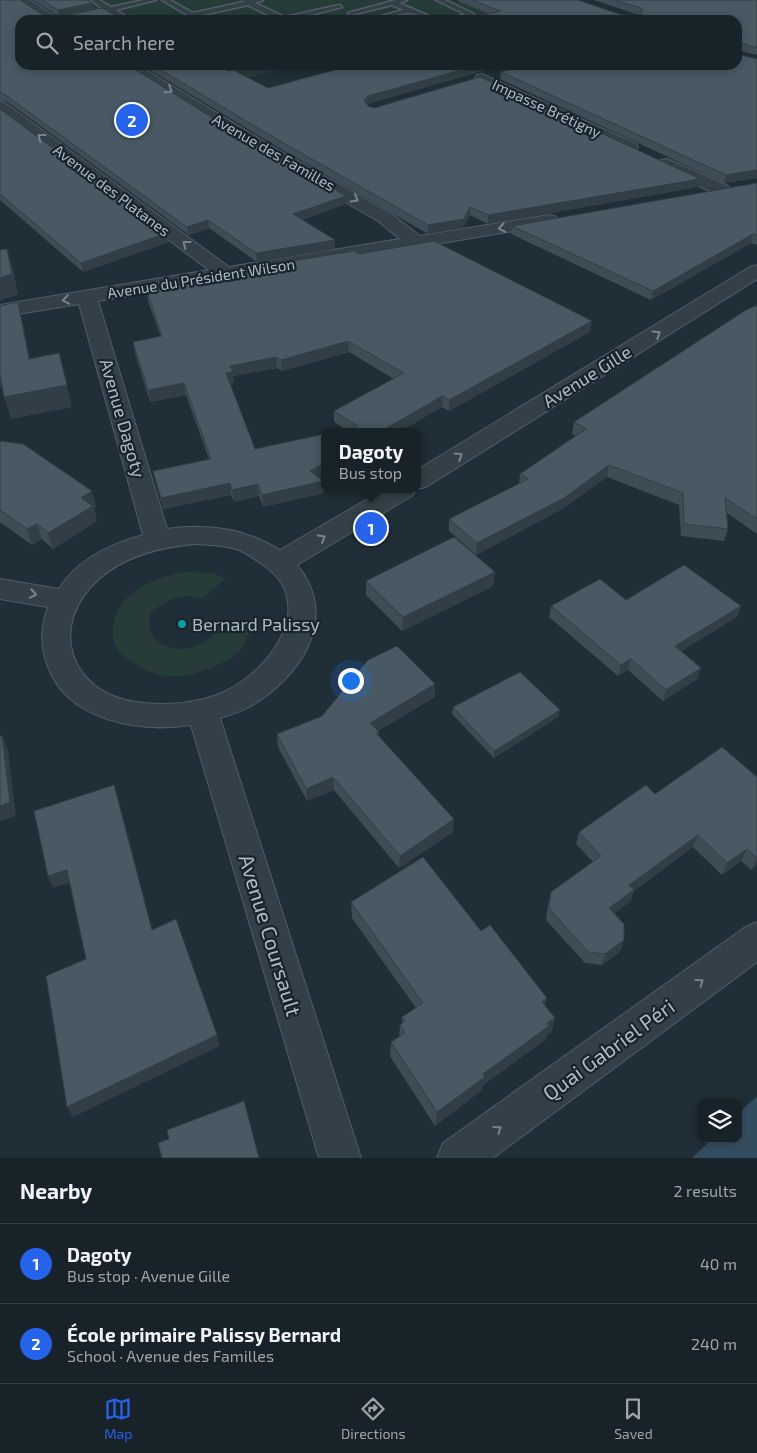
<!DOCTYPE html>
<meta charset="utf-8">
<style>
:root{--surface:#182229;--page:#252f35;--text:#f1f3f6;--muted:#9fa4a8;--line:#363f46;--accent:#2563eb}
body{margin:0;font-family:"Exo 2",sans-serif;background:var(--page);color:var(--text)}
.controls{position:absolute;right:15px;bottom:15px;display:grid;overflow:hidden;border-radius:10px;box-shadow:0 2px 8px #0003}
.controls button{width:45px;height:45px;display:grid;place-items:center;padding:0;border:0;border-bottom:1px solid var(--line);background:var(--surface);color:var(--text);font:25px sans-serif}
.you{position:absolute;left:350px;top:680px;width:18px;height:18px;margin:-12px;border:4px solid #fff;border-radius:50%;background:#1a73e8;box-shadow:0 0 0 8px #1a73e833}
.badge{display:grid;place-items:center;width:32px;height:32px;border-radius:50%;background:var(--accent);color:#fff;font-size:16px;font-weight:700}
.pin{position:absolute;translate:-50% -50%;border:2px solid #fff;box-shadow:0 1px 5px #0006}
.popup{position:absolute;left:321px;top:428px;width:100px;height:65px;box-sizing:border-box;display:grid;place-content:center;border-radius:10px;background:var(--surface);filter:drop-shadow(0 1px 4px #0005);font-size:16px;white-space:nowrap;color:var(--muted)}
.popup b{font-size:19px;color:var(--text)}
.popup::after{content:'';position:absolute;left:50%;top:100%;margin-left:-10px;border:10px solid transparent;border-top-color:var(--surface)}
.list{margin:0;padding:0;list-style:none}
h2{display:flex;justify-content:space-between;align-items:center;height:65px;margin:0;padding:0 20px;font-size:21px}
h2 small{font-size:16px;font-weight:400;color:var(--muted)}
.list li{display:grid;grid-template-columns:32px 1fr auto;gap:15px;align-items:center;box-sizing:border-box;height:80px;padding:0 20px;border-top:1px solid var(--line)}
.list b{display:block;font-size:19px;white-space:nowrap}
.list p{margin:0;font-size:16px;white-space:nowrap;color:var(--muted)}
.list em{font-size:16px;font-style:normal;color:var(--muted)}
.icon{flex:none;width:28px;height:28px;fill:none;stroke:currentColor;stroke-width:2;stroke-linecap:round;stroke-linejoin:round}
.map{position:relative;flex:none;width:757px;height:1158px;overflow:hidden}
.search{position:absolute;background:var(--surface);box-shadow:0 2px 8px #0003;left:15px;right:15px;top:15px;height:55px;display:flex;align-items:center;gap:12px;box-sizing:border-box;padding:0 18px;border-radius:15px;color:var(--muted);font-size:19px}
.sheet{height:225px;background:var(--surface)}
nav{display:flex;justify-content:space-around;align-items:center;box-sizing:border-box;height:70px;border-top:1px solid var(--line);background:var(--surface);font-size:14px;color:var(--muted)}
nav a{display:grid;justify-items:center;gap:2px}
nav .on{color:var(--accent)}
.map>svg:first-child{display:block}
.green{fill:#253c39}
.water{fill:#334d5f}
.lines{fill:none;stroke-linecap:round;stroke-linejoin:round}
.service-casing{stroke:#515d66;stroke-width:3}
.minor-casing{stroke:#515d66;stroke-width:2}
.service{fill:#334048;fill-rule:evenodd}
.minor{fill:#334048;fill-rule:evenodd}
.wall{fill:#3e4d55}
.shaded-wall{fill:#323e45}
.building{fill:#485963;stroke:#323e45}
.oneway{stroke:#76848d}
.culture-dot{fill:#0f9aa8;stroke:#19242c;stroke-width:2}
.labels{text-anchor:middle;dominant-baseline:central;stroke-width:4.5;stroke-linejoin:round;paint-order:stroke}
.far-street-label{font-size:15px;fill:#adbbc5;stroke:#19242c}
.street-label{font-size:18px;fill:#adbbc5;stroke:#19242c}
.poi-label{font-size:18px;fill:#adbbc5;stroke:#19242c;text-anchor:start}
.near-street-label{font-size:21px;fill:#adbbc5;stroke:#19242c}
</style>
<div class="map">
<svg width="757" height="1158" viewBox="0 0 757 1158">
<rect width="100%" height="100%" fill="#202e37"/>
<path class="green" d="M37 0H453L457 2 473 0 503 12 471 20H69Z
M214 65H297L240 80Z
M184 572 213 573 226 578 203 599C180 592 167 599 150 614 142 664 218 655 220 620H254C250 630 247 643 240 651 233 658 226 661 217 665 188 679 158 682 131 661 126 658 120 654 117 648 113 641 112 634 113 626 118 591 155 578 184 572Z"/>
<path class="water" d="M757 1096V1158H692L712 1139H738V1114Z"/>
<g class="lines">
<defs>
<path id="service" d="M91 0H99L111 7 144 0H156L116 10 131 20H122L108 12 70 20H56L103 9Z
M162 0H170L193 13 243 2V0H263L255 3 285 17 339 5 342 7 290 20H277L248 5 198 16 205 20H196Z
M396 0H407L399 3 438 20C427 20 421 15 411 13 403 12 380 20 367 20L403 10 392 5 351 15 348 13Z
M436 0H445L474 14 460 20H449L465 14Z"/>
<path id="minor" d="M15 0H30L60 20H45Z
M121 65H138L268 144 390 213 420 236 549 215 555 216 558 220 555 224 549 225 98 301 167 529C207 523 246 529 280 550L385 489H416L413 495 297 565C341 618 300 678 249 707 240 712 230 715 220 718L361 1158H319L191 725C139 733 66 721 47 664 40 644 41 627 48 607L0 599V579L59 589C77 559 111 544 143 535L79 304 0 317V305L209 270 0 113V101L5 103 229 267 400 239 378 221 256 150ZM195 544C208 545 223 545 236 549 246 552 254 559 262 564 320 603 271 669 226 691 200 704 164 706 136 702 67 692 48 623 100 578 127 555 161 547 195 544Z
M482 74 636 144 638 147 636 150H624L477 81 475 78 477 75Z
M667 159 728 186 731 190 728 194 722 195 716 194 661 168 659 164 661 160Z
M757 265V279L426 487 417 489V470L750 267Z
M757 922V962L493 1158H437L443 1143 744 928Z"/>
</defs>
<use href="#service" class="service-casing"/>
<use href="#minor" class="minor-casing"/>
<use href="#service" class="service"/>
<use href="#minor" class="minor"/>
</g>
<path class="wall" d="M0 0 43 15H56L33 0H87L93 9 74 14 123 20H20L346 204 302 220 335 240V249L257 262 209 228 189 235 6 101 0 100Z
M456 0H578L622 15H639L594 0H757V55L737 50V54L757 59V178L724 183 500 79 501 72 737 65 489 14Z
M142 65H217L228 71 268 88 368 104V106L374 108 700 179 698 187 488 224 470 215 463 228 428 234 269 142Z
M0 109 169 242 83 272 0 200Z
M757 183V245L751 243 651 300 511 234 512 226Z
M359 254 590 332 449 411 442 407 399 432H334L345 429 334 422V411L394 379 349 352 282 371 277 368 233 376 234 383H230L255 449 325 434V474L319 478 324 493 263 507 259 496 234 502 231 495 163 509 156 483 153 471 209 459 186 395 150 402 135 353 133 342 161 337 148 301 147 291 274 269 273 264Z
M757 305V534L727 513 728 529 724 541 681 536 679 505 607 477 562 509 476 555 449 531V519L519 484 520 474 576 436 572 434 574 422Z
M0 441 96 506 94 508 97 521 53 549 42 539 32 545 0 522Z
M495 572 493 586 402 631 366 595V581Z
M551 606H741L737 617 681 651 697 679 663 701 628 670 618 676 549 617Z
M435 697 378 731 379 736 453 832 399 868 334 790 307 801 278 747 277 734Z
M453 707 560 710 558 717 494 758 452 714Z
M757 777V865L751 870 741 861 722 875 693 847 634 891 630 902 614 913 624 940 620 952 602 965 585 963 546 920 548 904 551 892 593 862 576 844 579 832 655 794Z
M351 902 481 931 547 998 545 1006 555 1018 551 1033 547 1035 545 1040 483 1085 482 1090 435 1126 390 1056 391 1042 399 1037 400 1025 402 1024V1017L416 1008 352 918Z"/>
<path class="shaded-wall" d="M92 3 93 9 59 17 58 10Z
M479 65H504L368 104 364 109V101L368 96Z
M757 170V178L724 183 726 175Z
M700 179 698 187 488 224V215Z
M346 196V204L294 223 293 214Z
M470 207V215L463 228 428 234V225Z
M208 220 209 228 189 235 187 227Z
M167 233 169 242 83 272 81 263Z
M753 234 751 243 651 300 653 291Z
M335 240V249L257 262 256 253Z
M7 249 13 269 18 294 0 301V278Z
M18 302 23 324 34 380 29 359Z
M592 321 590 332 449 411V400Z
M348 341 349 352 282 371 281 360Z
M59 353 72 407 11 419 4 397Z
M276 357 277 368 233 376 234 383 227 384 226 373 230 366Z
M0 370 5 386 0 387Z
M184 383 186 395 150 402 148 390Z
M442 396V407L399 432H380Z
M325 463V474L310 483V471Z
M609 465 607 477 562 509 476 555 477 543Z
M323 481 324 493 263 507 262 495Z
M230 483 231 495 163 509 161 498Z
M258 484 259 496 234 502 232 490Z
M92 491 96 506 94 508 97 521 53 549 48 533 81 498Z
M37 524 42 539 32 545 27 529Z
M495 572 493 586 402 631 403 617Z
M741 606 737 617 672 657 675 646Z
M631 659 628 670 618 676 621 665Z
M701 668 697 679 663 701 666 690Z
M435 684V697L370 736V723Z
M560 710 558 717 494 758V751Z
M2 736 8 750 16 816 0 821Z
M333 777 334 790 307 801 306 789Z
M114 785 118 797 155 941 152 930Z
M454 819 453 832 399 868 400 856Z
M698 835 693 847 634 891 630 902 605 920 609 908 629 885Z
M747 849 741 861 722 875 727 863Z
M757 858V865L751 870Z
M67 870 72 882 53 888 48 876Z
M624 940 620 952 602 965 605 954Z
M547 998 543 1013 542 1002Z
M555 1018 551 1033 547 1035 545 1040 483 1085 482 1090 435 1126 437 1112 483 1074 547 1023Z
M217 1035 220 1046 73 1117 67 1107Z"/>
<path class="building" d="M0 0H20L43 15H69L102 8 123 20H20V65H128L254 144 346 196 293 214 335 240 256 253 208 220 187 227 4 94 0 93Z
M42 0H87L92 3 58 10Z
M473 0H578L622 15H641L643 12 641 8 615 0H757V48L738 42 737 54 757 59V170L726 175 501 72 524 65H737V20H464L500 11Z
M153 65H217L228 71 233 70 268 88 354 65H479L368 96 364 101 368 106 374 108 480 77 700 179 488 215 470 207 464 219 428 225 268 134Z
M0 109 167 233 81 263 0 194Z
M757 183V236L753 234 653 291 512 226Z
M434 241 592 321 449 400 442 396 380 432H334L358 426 334 411 404 373 348 341 281 360 276 357 230 366 233 372 226 373 255 449 325 434V463L310 471 323 481 262 495 258 484 232 490 230 483 161 498 153 471 211 459 184 383 148 390 133 342 162 336 147 291 279 268 273 264 354 251 359 254Z
M7 249 12 274 0 278V250Z
M18 302 29 359 59 353 67 385 4 397 0 374V306Z
M757 305V519L725 498 728 529 684 524 683 493 609 465 564 498 477 543 449 519 528 479 520 474 586 429 574 422 746 310Z
M0 441 23 444 92 491 81 498 93 506 48 533 37 524 27 529 0 510Z
M454 537 495 572 403 617 366 581Z
M684 565 741 606 675 646 701 668 666 690 631 659 621 665 551 606 600 579 626 600Z
M397 646 435 684 370 723 379 732 376 733 454 819 400 856 333 777 306 789 277 734 322 716 368 660Z
M520 672 560 710 494 751 453 707Z
M0 736H2L10 802 0 806Z
M722 747 757 777V858L747 849 727 863 698 835 629 885 634 890 609 908 624 924V940L605 954 588 952 549 908 551 892 601 856 579 832 646 785 655 794Z
M114 785 152 930 176 919 217 1035 67 1107 46 976 86 959 67 870 48 876 34 811Z
M423 857 481 931 490 925 547 998 542 1002 555 1018 547 1023 549 1026 483 1074 485 1077 437 1112 391 1042 405 1033 400 1025 405 1021 402 1017 423 1003 351 902Z
M244 1101 259 1158H162L158 1143 169 1139 167 1130Z"/>
<defs><path id="oneway-chevron" d="M-2-3.5L2.5 0L-2 3.5" fill="none" stroke-width="1.6" stroke-linecap="round" stroke-linejoin="round" transform="scale(1.25)"/></defs>
<g class="oneway">
<use href="#oneway-chevron" transform="translate(169 90) rotate(31)"/>
<use href="#oneway-chevron" transform="translate(41 137) rotate(-143)"/>
<use href="#oneway-chevron" transform="translate(355 199) rotate(30)"/>
<use href="#oneway-chevron" transform="translate(502 228) rotate(170)"/>
<use href="#oneway-chevron" transform="translate(186 244) rotate(-143)"/>
<use href="#oneway-chevron" transform="translate(66 300) rotate(170)"/>
<use href="#oneway-chevron" transform="translate(657 334) rotate(-32)"/>
<use href="#oneway-chevron" transform="translate(459 456) rotate(-32)"/>
<use href="#oneway-chevron" transform="translate(322 538) rotate(-30)"/>
<use href="#oneway-chevron" transform="translate(33 594) rotate(10)"/>
<use href="#oneway-chevron" transform="translate(700 982) rotate(-36)"/>
<use href="#oneway-chevron" transform="translate(498 1129) rotate(-36)"/>
</g>
<circle class="culture-dot" cx="182" cy="624" r="5"/>
<g class="labels">
<g class="far-street-label">
<text transform="translate(547 108) rotate(25)">Impasse Brétigny</text>
<text transform="translate(274 152) rotate(30)">Avenue des Familles</text>
<text transform="translate(112 190) rotate(37)">Avenue des Platanes</text>
<text transform="translate(201 278) rotate(-9)">Avenue du Président Wilson</text>
</g>
<g class="street-label">
<text transform="translate(587 376) rotate(-32)">Avenue Gille</text>
<text transform="translate(123 418) rotate(74)">Avenue Dagoty</text>
</g>
<g class="poi-label">
<text x="192" y="624">Bernard Palissy</text>
</g>
<g class="near-street-label">
<text transform="translate(271 935) rotate(73)">Avenue Coursault</text>
<text transform="translate(608 1049) rotate(-36)">Quai Gabriel Péri</text>
</g>
</g>
</svg>
<div class="controls">
<button><svg class="icon" aria-label="layers" viewBox="0 0 24 24"><path d="M12 4l9 5-9 5-9-5zM3 14l9 5 9-5"/></svg></button>
</div>
<div class="you"></div>
<div class="pin badge" style="left:371px;top:528px">1</div>
<div class="popup"><b>Dagoty</b>Bus stop</div>
<div class="pin badge" style="left:132px;top:120px">2</div>
<div class="search"><svg class="icon" aria-label="search" viewBox="0 0 24 24"><circle cx="10" cy="10" r="6"/><path d="M15 15l6 6"/></svg>Search here</div>
</div>
<section class="sheet">
<h2>Nearby<small>2 results</small></h2>
<ul class="list">
<li><span class="badge">1</span><div><b>Dagoty</b><p>Bus stop · Avenue Gille</p></div><em>40 m</em></li>
<li><span class="badge">2</span><div><b>École primaire Palissy Bernard</b><p>School · Avenue des Familles</p></div><em>240 m</em></li>
</ul>
</section>
<nav>
<a class="on"><svg class="icon" aria-label="map" viewBox="0 0 24 24"><path d="M3 6l6-2 6 2 6-2v14l-6 2-6-2-6 2zM9 4v14M15 6v14"/></svg>Map</a>
<a><svg class="icon" aria-label="directions" viewBox="0 0 24 24"><path d="M12 3l9 9-9 9-9-9zM9 14v-3h6M13 9l2 2-2 2"/></svg>Directions</a>
<a><svg class="icon" aria-label="saved" viewBox="0 0 24 24"><path d="M7 4h10v16l-5-4-5 4z"/></svg>Saved</a>
</nav>
